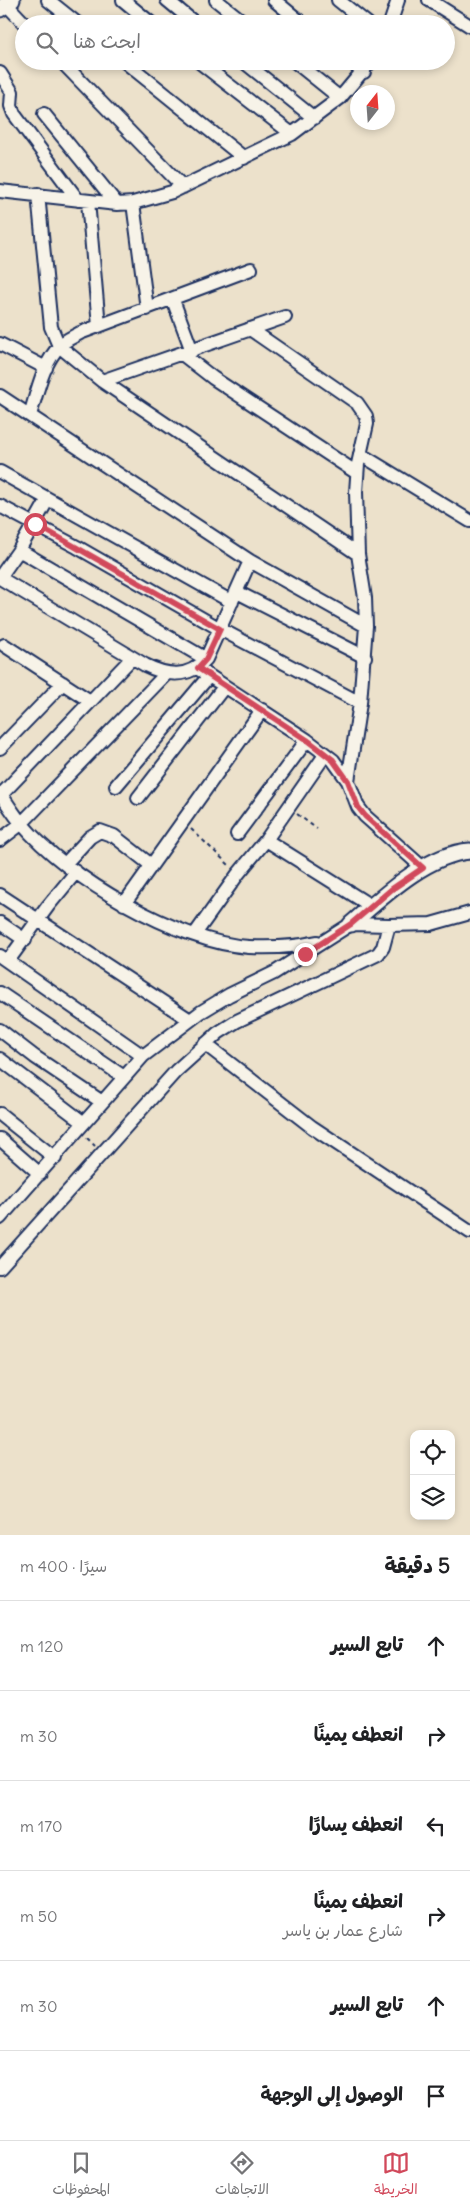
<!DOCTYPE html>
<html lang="ar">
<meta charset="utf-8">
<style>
:root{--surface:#fff;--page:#f6f6f6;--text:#202124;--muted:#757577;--line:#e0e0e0;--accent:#d1495b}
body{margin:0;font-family:Delius,"Playpen Sans Arabic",sans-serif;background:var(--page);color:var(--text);direction:rtl}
.controls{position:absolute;right:15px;bottom:15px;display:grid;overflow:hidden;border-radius:10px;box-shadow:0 2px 8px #0003}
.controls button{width:45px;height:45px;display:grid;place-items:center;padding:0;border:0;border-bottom:1px solid var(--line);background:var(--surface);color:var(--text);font:25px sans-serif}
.compass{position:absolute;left:350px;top:85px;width:45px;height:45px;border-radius:50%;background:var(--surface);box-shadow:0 2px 8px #0003;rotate:17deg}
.stop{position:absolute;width:15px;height:15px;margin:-11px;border:4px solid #d1495b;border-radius:50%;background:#fff}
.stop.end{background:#d1495b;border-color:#fff;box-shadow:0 1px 5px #0008}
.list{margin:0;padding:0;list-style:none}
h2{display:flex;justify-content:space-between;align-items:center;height:65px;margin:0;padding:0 20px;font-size:21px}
h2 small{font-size:16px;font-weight:400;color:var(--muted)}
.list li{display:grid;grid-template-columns:32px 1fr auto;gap:15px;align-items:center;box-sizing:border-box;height:90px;padding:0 20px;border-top:1px solid var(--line)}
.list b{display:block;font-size:19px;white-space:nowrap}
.list p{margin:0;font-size:16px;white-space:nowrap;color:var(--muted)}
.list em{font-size:16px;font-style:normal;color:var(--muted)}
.icon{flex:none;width:28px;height:28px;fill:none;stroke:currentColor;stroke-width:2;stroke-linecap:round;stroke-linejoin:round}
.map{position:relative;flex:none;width:470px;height:1535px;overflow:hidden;direction:ltr}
.search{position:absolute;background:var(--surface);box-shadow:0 2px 8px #0003;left:15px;right:15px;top:15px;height:55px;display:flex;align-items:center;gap:12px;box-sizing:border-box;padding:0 18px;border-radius:28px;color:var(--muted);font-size:19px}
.sheet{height:605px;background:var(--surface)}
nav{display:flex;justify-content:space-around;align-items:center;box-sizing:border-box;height:70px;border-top:1px solid var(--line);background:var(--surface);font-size:14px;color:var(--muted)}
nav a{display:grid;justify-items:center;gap:2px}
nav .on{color:var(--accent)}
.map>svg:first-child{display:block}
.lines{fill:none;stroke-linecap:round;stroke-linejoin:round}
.minor-casing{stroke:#1b2f5e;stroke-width:16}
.tertiary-casing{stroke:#1b2f5e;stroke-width:19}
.path{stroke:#1b2f5e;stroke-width:2;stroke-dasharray:4 4;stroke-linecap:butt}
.minor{stroke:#f7f3e8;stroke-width:12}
.tertiary{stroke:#f7f3e8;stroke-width:15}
.route{stroke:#d1495b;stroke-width:6}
</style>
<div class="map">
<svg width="470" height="1535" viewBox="0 0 470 1535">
<rect width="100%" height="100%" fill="#ece1cb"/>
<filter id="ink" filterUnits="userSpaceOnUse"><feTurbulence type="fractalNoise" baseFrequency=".02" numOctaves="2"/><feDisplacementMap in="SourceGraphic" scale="10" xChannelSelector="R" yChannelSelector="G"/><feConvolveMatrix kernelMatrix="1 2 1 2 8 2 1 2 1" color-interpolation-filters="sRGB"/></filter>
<g filter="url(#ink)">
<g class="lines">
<defs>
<path id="minor" d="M48 0 78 24
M123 0 152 24
M167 0 196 24
M216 0 246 24
M274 0 303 24
M338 0 368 24
M429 0 470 26
M6 4 25 24
M390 24 398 0
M61 61 183 187
M124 61 244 158
M198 61 292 134
M243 61 314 118
M294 61 340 98
M350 61 364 72
M0 73 12 92 11 106 14 114 78 200
M44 114 117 204
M0 191 117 204 133 203 172 192 292 134 340 98 371 61
M38 194 51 327 59 346 102 381 358 554
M88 201 99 326
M133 203 147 309
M173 300 192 351
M250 329 357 403 366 416 367 424 358 464 356 492 358 554 365 598 366 626 360 703 348 781
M0 344 46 368
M182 354 213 378 357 473
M102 381 285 317
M0 396 250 561 366 626
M30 415C37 393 43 362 60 346 65 340 73 337 80 333L251 269
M360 454 470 521
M0 472 232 602
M0 506 77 547 220 629 360 703
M19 550 206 659
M0 577 19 550 48 499
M0 578 145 665C167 676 188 679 206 659L250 561
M237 592 365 657
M4 645 90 701
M197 668 307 740 333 760 348 781 358 807 365 816 423 868
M0 748 63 683
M116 786 209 676
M0 793C7 803 14 815 22 824 67 878 179 943 249 947 272 948 295 947 317 942
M1 795 131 659
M138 798 224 687
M237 834 307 740
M0 840 21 824 167 673
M266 840 371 906
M65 864 90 837 100 831 114 836 151 865
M0 895 190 1020
M124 904 262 710
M0 923 25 940
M195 934 238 874 266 840 325 755
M0 956 143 1056
M8 961 48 906 76 872
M0 993 124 1077
M0 1030 35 1057 102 1102
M205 1044 312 1127 470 1232
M0 1059 84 1123
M0 1114 55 1158
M0 1139 40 1174
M0 1218 143 1056 201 1012 229 995 274 973 351 924 389 925 431 924 470 913
M0 1267 176 1071 218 1033 237 1021 378 954 383 947 389 925"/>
<path id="tertiary" d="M0 9 12 0
M351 924C382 897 427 854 470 851"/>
</defs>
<use href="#minor" class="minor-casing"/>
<use href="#tertiary" class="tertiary-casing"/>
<path class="path" d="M297 814 317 829
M191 829 229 865
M87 1138 95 1146"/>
<use href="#minor" class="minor"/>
<use href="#tertiary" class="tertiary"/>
</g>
</g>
<g class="lines" filter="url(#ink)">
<path class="route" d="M35 524 220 629 206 659 198 668 307 740 333 760 348 781 358 807 365 816 423 868 392 889 351 924 305 954"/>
</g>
</svg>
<div class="controls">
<button><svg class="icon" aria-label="locate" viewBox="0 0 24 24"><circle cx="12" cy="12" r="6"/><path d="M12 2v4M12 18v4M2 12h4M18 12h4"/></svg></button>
<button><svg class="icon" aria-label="layers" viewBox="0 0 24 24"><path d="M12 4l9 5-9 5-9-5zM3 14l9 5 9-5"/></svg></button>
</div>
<svg class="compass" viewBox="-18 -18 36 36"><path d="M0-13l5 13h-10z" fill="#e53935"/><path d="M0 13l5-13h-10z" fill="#757577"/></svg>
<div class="stop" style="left:35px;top:524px"></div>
<div class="stop end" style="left:305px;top:954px"></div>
<div class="search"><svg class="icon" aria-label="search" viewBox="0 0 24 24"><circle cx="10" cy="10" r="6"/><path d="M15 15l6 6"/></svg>ابحث هنا</div>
</div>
<section class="sheet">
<h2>5 دقيقة<small>سيرًا · 400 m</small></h2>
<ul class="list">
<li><svg class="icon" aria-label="ahead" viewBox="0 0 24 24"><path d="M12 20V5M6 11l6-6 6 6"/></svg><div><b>تابع السير</b></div><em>120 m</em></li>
<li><svg class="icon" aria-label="right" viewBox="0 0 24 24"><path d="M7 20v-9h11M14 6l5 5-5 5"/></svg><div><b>انعطف يمينًا</b></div><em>30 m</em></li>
<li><svg class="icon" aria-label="left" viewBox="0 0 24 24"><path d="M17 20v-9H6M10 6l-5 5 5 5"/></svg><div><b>انعطف يسارًا</b></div><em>170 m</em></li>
<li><svg class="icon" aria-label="right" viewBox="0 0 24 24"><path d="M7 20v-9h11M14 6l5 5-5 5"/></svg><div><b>انعطف يمينًا</b><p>شارع عمار بن ياسر</p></div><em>50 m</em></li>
<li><svg class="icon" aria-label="ahead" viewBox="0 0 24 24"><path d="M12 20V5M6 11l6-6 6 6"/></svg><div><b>تابع السير</b></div><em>30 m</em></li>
<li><svg class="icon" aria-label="arrive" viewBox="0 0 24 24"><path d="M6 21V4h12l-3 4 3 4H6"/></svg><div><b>الوصول إلى الوجهة</b></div></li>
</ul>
</section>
<nav>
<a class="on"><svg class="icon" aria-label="map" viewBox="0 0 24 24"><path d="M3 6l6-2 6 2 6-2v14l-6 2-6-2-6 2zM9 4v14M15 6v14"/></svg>الخريطة</a>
<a><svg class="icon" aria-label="directions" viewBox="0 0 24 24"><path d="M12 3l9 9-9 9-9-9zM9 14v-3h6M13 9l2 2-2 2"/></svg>الاتجاهات</a>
<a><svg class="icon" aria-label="saved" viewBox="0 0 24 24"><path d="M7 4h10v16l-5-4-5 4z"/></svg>المحفوظات</a>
</nav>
